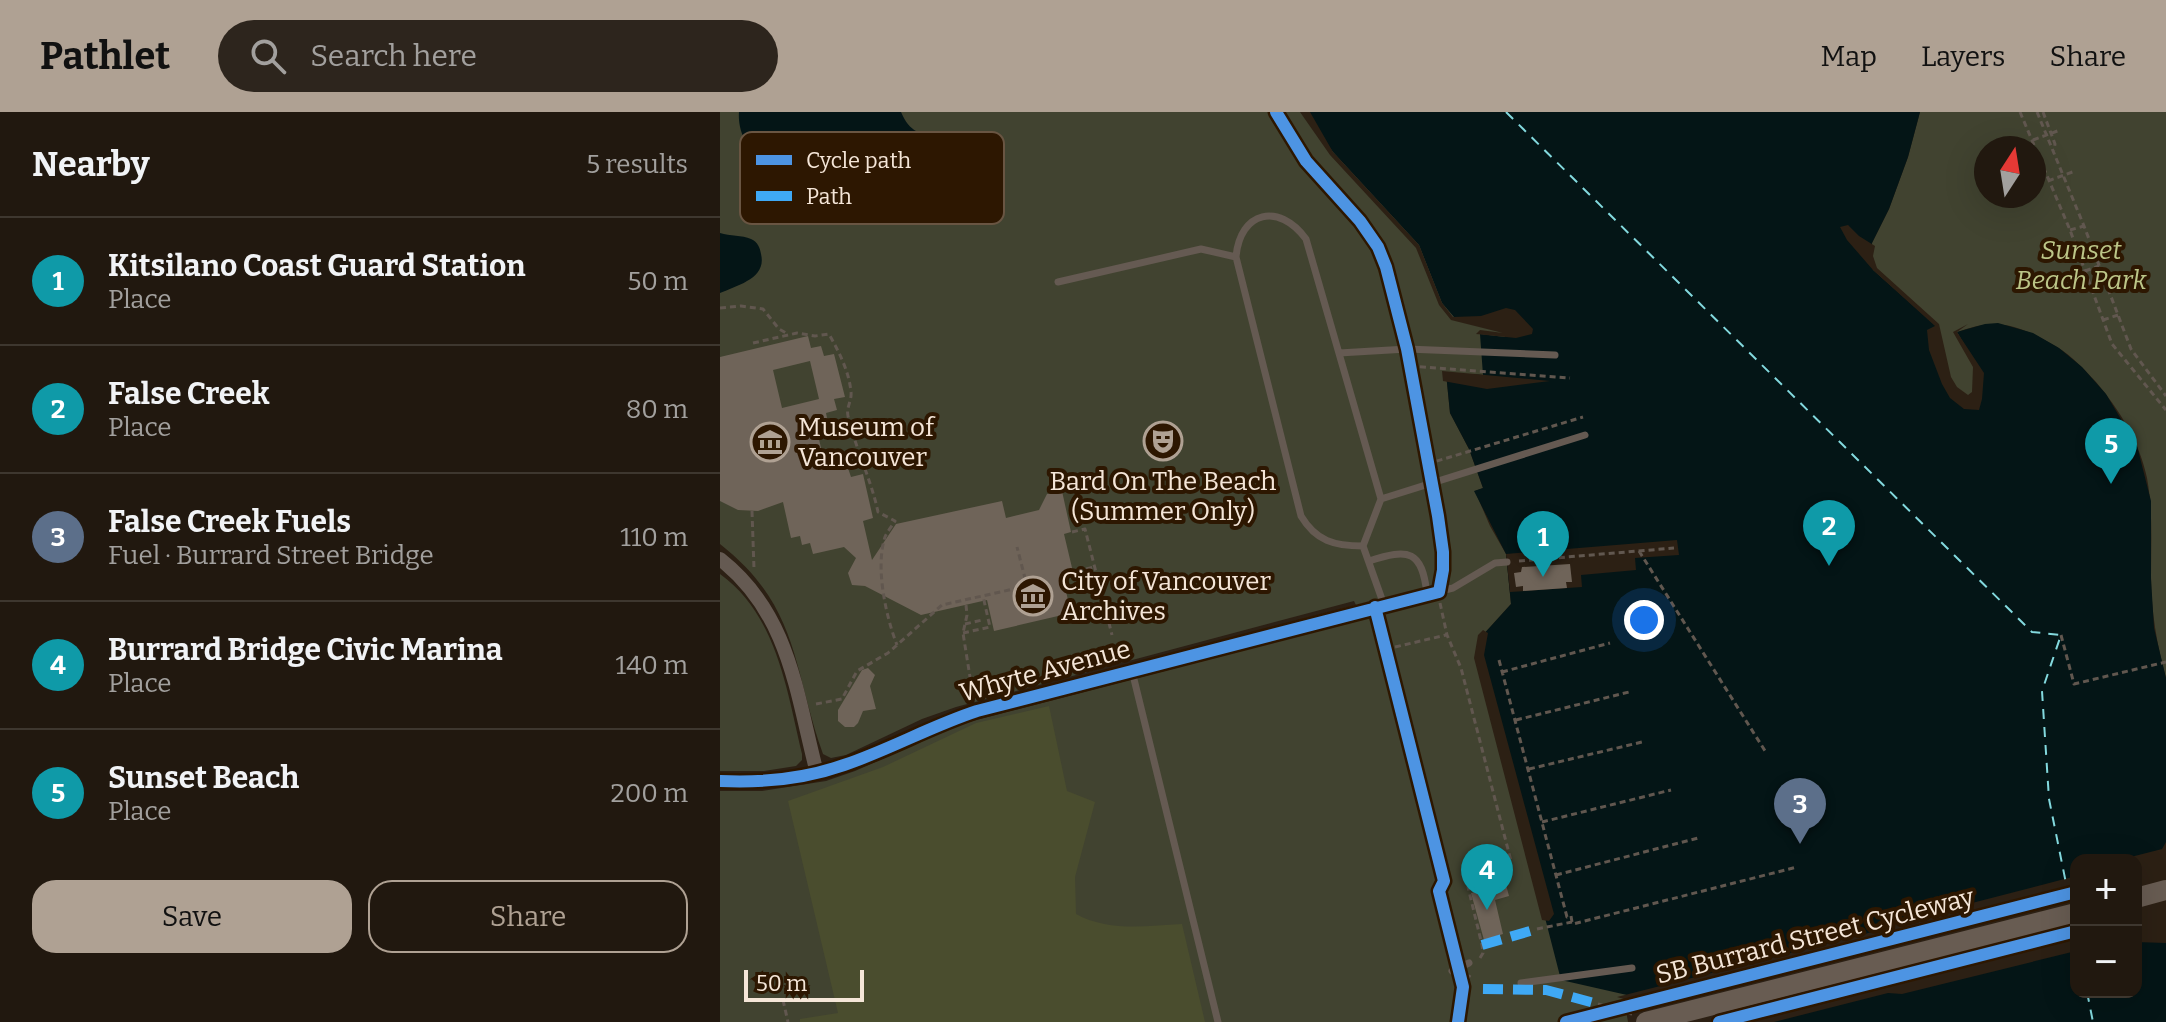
<!DOCTYPE html>
<meta charset="utf-8">
<style>
:root{--surface:#21180f;--page:#2d251d;--text:#f1f3f6;--muted:#a2a09e;--line:#3e372f;--accent:#afa193}
body{margin:0;font-family:Bitter,serif;background:var(--page);color:var(--text)}
.controls{position:absolute;right:24px;bottom:24px;display:grid;overflow:hidden;border-radius:16px;box-shadow:0 8px 32px #0002}
.controls button{width:72px;height:72px;display:grid;place-items:center;padding:0;border:0;border-bottom:2px solid var(--line);background:var(--surface);color:var(--text);font:40px sans-serif}
.compass{position:absolute;left:1254px;top:24px;width:72px;height:72px;border-radius:50%;background:var(--surface);box-shadow:0 8px 32px #0002;rotate:12deg}
.scale{position:absolute;left:24px;bottom:20px;width:120px;box-sizing:border-box;padding-left:8px;border:4px solid #f5e6d8;border-top:0;font-size:22px;line-height:28px;white-space:nowrap;color:#f5e6d8;-webkit-text-stroke:6px #2d1701;paint-order:stroke}
.you{position:absolute;left:924px;top:508px;width:28px;height:28px;margin:-20px;border:6px solid #fff;border-radius:50%;background:#1a73e8;box-shadow:0 0 0 12px #1a73e833}
.badge{display:grid;place-items:center;width:52px;height:52px;border-radius:50%;background:var(--accent);color:#fff;font-size:26px;font-weight:700}
.pin{position:absolute;translate:-50% -66px;filter:drop-shadow(0 2px 4px #0008)}
.pin::after{content:'';position:absolute;top:42px;width:28px;height:24px;background:inherit;clip-path:polygon(0 0,100% 0,50% 100%)}
.list{margin:0;padding:0;list-style:none}
h2{display:flex;justify-content:space-between;align-items:center;height:104px;margin:0;padding:0 32px;font-size:34px}
h2 small{font-size:26px;font-weight:400;color:var(--muted)}
.list li{display:grid;grid-template-columns:52px 1fr auto;gap:24px;align-items:center;box-sizing:border-box;height:128px;padding:0 32px;border-top:2px solid var(--line)}
.list b{display:block;font-size:30px;white-space:nowrap}
.list p{margin:0;font-size:26px;white-space:nowrap;color:var(--muted)}
.list em{font-size:26px;font-style:normal;color:var(--muted)}
.actions{display:flex;gap:16px;padding:24px 32px}
.actions a{flex:1;padding:18px 0;border:2px solid var(--accent);border-radius:24px;text-align:center;font-size:28px;color:var(--accent)}
.actions .main{background:var(--accent);color:#111}
.icon{flex:none;width:44px;height:44px;fill:none;stroke:currentColor;stroke-width:2;stroke-linecap:round;stroke-linejoin:round}
.map{position:relative;flex:none;width:1446px;height:910px;overflow:hidden}
header{display:flex;align-items:center;gap:48px;box-sizing:border-box;height:112px;padding:0 40px;background:var(--accent);color:#111}
header strong{font-size:38px}
nav{display:flex;gap:44px;margin-inline-start:auto;font-size:28px}
.search{width:560px;height:72px;background:var(--page);display:flex;align-items:center;gap:20px;box-sizing:border-box;padding:0 28px;border-radius:44px;color:var(--muted);font-size:30px}
main{display:flex}
aside{flex:1;background:var(--surface)}
.map>svg:first-child{display:block}
.green{fill:#414330;fill-rule:evenodd}
.forest{fill:#4a4d2e}
.water{fill:#041516}
.pier{fill:#2c2014}
.lines{fill:none;stroke-linecap:round;stroke-linejoin:round}
.ferry{stroke:#83d9de;stroke-width:2;stroke-dasharray:10 8;stroke-linecap:butt}
.building{fill:#6f6459;fill-rule:evenodd}
.path{stroke:#61574f;stroke-width:3;stroke-dasharray:6 4;stroke-linecap:butt}
.service{stroke:#655a52;stroke-width:7}
.minor{stroke:#655a52;stroke-width:14}
.secondary{stroke:#685c52;stroke-width:20}
.secondary-bridge{stroke:#685c52;stroke-width:20}
.quiet{stroke:#3fa9f5;stroke-width:10;stroke-dasharray:20 10;stroke-linecap:butt}
.cycleway-casing{stroke:#2d1701;stroke-width:17}
.cycleway{stroke:#4d94e3;stroke-width:12}
.labels{text-anchor:middle;dominant-baseline:central;stroke-width:8;stroke-linejoin:round;paint-order:stroke}
.park-label{font-size:26px;font-style:italic;fill:#bcc688;stroke:#2d1701}
.poi-label{font-size:26px;fill:#f5e6d8;stroke:#2d1701;text-anchor:start}
.street-label{font-size:26px;fill:#f5e6d8;stroke:#2d1701}
.key{fill:#2d1701;stroke:#695542;stroke-width:2}
.key-label{font-size:22px;fill:#f5e6d8}
</style>
<header>
<strong>Pathlet</strong>
<div class="search"><svg class="icon" aria-label="search" viewBox="0 0 24 24"><circle cx="10" cy="10" r="6"/><path d="M15 15l6 6"/></svg>Search here</div>
<nav><a>Map</a><a>Layers</a><a>Share</a></nav>
</header>
<main>
<aside>
<h2>Nearby<small>5 results</small></h2>
<ul class="list">
<li><span class="badge" style="background:#0f9aa8">1</span><div><b>Kitsilano Coast Guard Station</b><p>Place</p></div><em>50 m</em></li>
<li><span class="badge" style="background:#0f9aa8">2</span><div><b>False Creek</b><p>Place</p></div><em>80 m</em></li>
<li><span class="badge" style="background:#5c6f8a">3</span><div><b>False Creek Fuels</b><p>Fuel · Burrard Street Bridge</p></div><em>110 m</em></li>
<li><span class="badge" style="background:#0f9aa8">4</span><div><b>Burrard Bridge Civic Marina</b><p>Place</p></div><em>140 m</em></li>
<li><span class="badge" style="background:#0f9aa8">5</span><div><b>Sunset Beach</b><p>Place</p></div><em>200 m</em></li>
</ul>
<div class="actions"><a class="main">Save</a><a>Share</a></div>
</aside>
<div class="map">
<svg width="1446" height="910" viewBox="0 0 1446 910">
<rect width="100%" height="100%" fill="#2c2014"/>
<path class="green" d="M0 0H584L788 221 764 263 726 261 730 301 749 337 763 376 755 379 770 414 786 442 791 492 762 524 907 883 913 910H0V679H42L106 669 135 659 241 612 643 507 634 489 236 595 202 607 126 643 111 646 103 642C72 555 80 495 0 432Z
M1200 0H1446V566C1437 533 1431 499 1431 464 1431 432 1433 399 1427 366 1420 331 1399 297 1376 270 1362 255 1348 240 1330 231 1296 212 1275 206 1238 220 1254 248 1262 255 1251 287L1233 277 1216 214 1153 158 1152 131 1169 97 1188 45ZM1266 36H1314V84H1266Z
M0 462C57 503 67 579 82 642V648L76 654 44 659H0Z"/>
<path class="forest" d="M329 594 347 679 375 690 355 765 356 802C389 820 426 814 462 812L485 910H80V907L118 901 68 689 163 655 256 611Z"/>
<path class="water" d="M19 0H181C197 39 229 14 261 27L263 32 260 37C242 43 228 53 212 64 162 95 139 112 84 80 73 74 62 68 53 61 34 46 17 25 19 0Z
M584 0H1200L1188 45 1169 97 1152 131 1149 144 1153 158 1216 214 1227 266 1243 285 1256 282 1253 247 1237 220 1265 212 1278 211 1313 221 1339 236 1362 255 1386 282 1417 334 1431 389V467L1434 516 1446 566V730L1442 737 1399 748H1356V880H1416V830L1446 831V910H913L907 883 841 868 758 545 762 524 791 492 786 442 754 379 763 376 749 337 730 301 726 261 763 263 760 222 785 225 788 221 734 205 722 191 699 133 613 40Z
M0 121C10 124 22 123 31 127 38 130 40 136 41 142 47 166 18 173 0 181Z"/>
<path class="pier" d="M580 0H590L613 40 699 133 722 191 733 205 761 204 786 196 795 198 813 217 812 222 796 226 756 222 760 218 783 221 731 208 719 193 696 136 610 43Z
M1128 113 1139 124 1155 134 1153 144 1157 156 1219 212 1231 265 1237 275 1248 283 1252 280 1253 255 1233 220 1248 212 1237 220 1264 261 1262 287 1259 298 1244 297 1230 286 1222 272 1209 238 1207 218 1215 214 1153 158 1127 128 1120 115Z
M722 259 830 269 767 277 723 269Z
M957 428 959 443 915 446 916 458 861 463 862 475 790 480 786 442Z
M763 518 768 521 764 543 834 802 829 809 822 808 754 546 758 523Z
M1356 764V839L1182 882 1168 881 1054 910H908L904 887 897 885 1156 819 1163 814Z"/>
<g class="lines">
<path class="ferry" d="M786 0 1312 520 1341 523 1322 579 1329 687 1350 791
M1353 810 1356 824
M1367 880 1373 910"/>
</g>
<path class="building" d="M88 224 91 236 101 234 104 244 114 242 125 285 114 287 117 298 106 301 108 311 96 314 104 349 117 346 120 358 128 356 131 365 143 362 153 406 143 409 152 448 176 412 282 389 286 406 319 398 327 382 342 379 351 420 344 422 353 460 342 462 351 501 274 519 267 488 201 503 145 474 132 473 128 461 136 446 124 435 93 442 90 431 82 433 80 424 71 426 63 390 38 399 18 398 0 389V245ZM90 249 99 287 62 296 53 258Z
M850 452 852 470H846L847 476 803 479V474L796 475 794 461 801 460 802 455Z
M148 556 155 563 150 574 156 597 143 599 138 611 134 615H125L118 609V598L142 558Z
M785 769 789 784 775 788 783 822 764 828 751 781 755 780 754 777Z"/>
<g class="lines">
<path class="path" d="M1300 0 1350 118 1392 232 1446 298
M1317 0 1364 114 1411 237 1446 284
M1323 0 1335 32 1334 38
M1313 28 1340 18
M1328 69 1355 59
M1350 118 1364 114
M1365 159 1379 154
M0 196 21 194 43 197 59 217 68 222
M1383 208 1398 203
M33 231 77 221 95 224 109 222C119 240 129 259 131 280 132 289 126 295 128 304 136 338 151 367 158 400L175 409C172 414 167 420 165 425 155 455 166 505 177 533
M690 254 850 266
M707 352 863 305
M32 399 34 457
M352 420 365 417 392 523
M919 439 1047 642
M799 449 954 436
M347 462 374 455
M720 491 727 523 741 556 791 749 789 759 779 765 748 775 762 833 763 841 760 846
M246 493 247 503 243 521 250 565
M245 512 262 508
M243 521 270 515 263 484
M1341 523 1354 572 1446 550
M675 535 726 523
M779 548 847 805 851 804 852 810
M782 560 890 531
M96 592 122 587 137 559 168 541 222 493 307 474 297 435
M796 608 909 580
M809 657 922 630
M822 710 951 678
M836 763 978 726
M817 817 852 810 853 812 1077 755
M743 875 750 863
M63 888 68 910
M878 892 912 902"/>
<path class="service" d="M338 170 481 137 516 145
M619 241 687 237 835 243
M661 387 865 323
M643 434C614 434 596 429 581 404L516 145C520 99 559 90 586 127L661 387 643 434 664 493 733 476 775 451 787 450
M649 449C689 436 702 438 707 482
M412 559 498 910
M732 859 749 851
M801 871 912 856"/>
<path class="minor" d="M0 447C70 502 76 581 97 661
M0 669C42 671 84 667 124 653 169 638 211 614 257 599L664 493"/>
<path class="secondary" d="M1416 786 1446 778"/>
<path class="secondary-bridge" d="M926 910 1356 801"/>
<path class="quiet" d="M762 833 817 817
M763 877 826 878 878 892"/>
<defs>
<path id="cycleway" d="M655 495 724 769 719 779 743 875 738 910
M0 669C42 671 84 667 124 653 169 638 211 614 257 599L719 480 723 458V440L718 404 687 237 666 155 658 135 640 109 586 49 556 0
M846 910 1356 780
M999 910 1356 819"/>
</defs>
<use href="#cycleway" class="cycleway-casing"/>
<use href="#cycleway" class="cycleway"/>
</g>
<defs>
<symbol id="theatre-ring" viewBox="-11 -11 22 22"><circle r="9.5" fill="#2d1701" stroke="#afa193" stroke-width="1.5"/><path d="M-5-5.5Q0-4 5-5.5V0Q5 5 0 6Q-5 5-5 0ZM-3.3-2.5H-1v1.5H-3.3ZM1-2.5H3.3v1.5H1ZM-2.8 1Q0 5.5 2.8 1Z" fill="#afa193"/></symbol>
<symbol id="museum-ring" viewBox="-11 -11 22 22"><circle r="9.5" fill="#2d1701" stroke="#afa193" stroke-width="1.5"/><path d="M0-6L6-3V-2H-6V-3ZM-5-1h2V3h-2ZM-1-1h2V3h-2ZM3-1h2V3H3ZM-6 4H6V6H-6Z" fill="#afa193"/></symbol>
</defs>
<g fill-rule="evenodd">
<use href="#theatre-ring" x="421" y="307" width="44" height="44"/>
<use href="#museum-ring" x="28" y="308" width="44" height="44"/>
<use href="#museum-ring" x="291" y="462" width="44" height="44"/>
</g>
<g class="labels">
<g class="park-label">
<text x="1361" y="138">Sunset<tspan x="1361" dy="30">Beach Park</tspan></text>
</g>
<g class="poi-label">
<text x="78" y="315">Museum of<tspan x="78" dy="30">Vancouver</tspan></text>
<text x="443" y="369" text-anchor="middle">Bard On The Beach<tspan x="443" dy="30">(Summer Only)</tspan></text>
<text x="341" y="469">City of Vancouver<tspan x="341" dy="30">Archives</tspan></text>
</g>
<g class="street-label">
<text transform="translate(325 559) rotate(-15)">Whyte Avenue</text>
<text transform="translate(1095 824) rotate(-14)">SB Burrard Street Cycleway</text>
</g>
</g>
<rect x="20" y="20" width="264" height="92" rx="12" class="key"/>
<rect x="36" y="43" width="36" height="10" fill="#4d94e3"/>
<rect x="36" y="79" width="36" height="10" fill="#3fa9f5"/>
<g class="key-label">
<text x="86" y="56">Cycle path</text>
<text x="86" y="92">Path</text>
</g>
</svg>
<div class="controls">
<button>+</button>
<button>−</button>
</div>
<svg class="compass" viewBox="-18 -18 36 36"><path d="M0-13l5 13h-10z" fill="#e53935"/><path d="M0 13l5-13h-10z" fill="#a2a09e"/></svg>
<div class="scale">50 m</div>
<div class="you"></div>
<div class="pin badge" style="left:823px;top:465px;background:#0f9aa8">1</div>
<div class="pin badge" style="left:1109px;top:454px;background:#0f9aa8">2</div>
<div class="pin badge" style="left:1080px;top:732px;background:#5c6f8a">3</div>
<div class="pin badge" style="left:767px;top:798px;background:#0f9aa8">4</div>
<div class="pin badge" style="left:1391px;top:372px;background:#0f9aa8">5</div>
</div>
</main>
